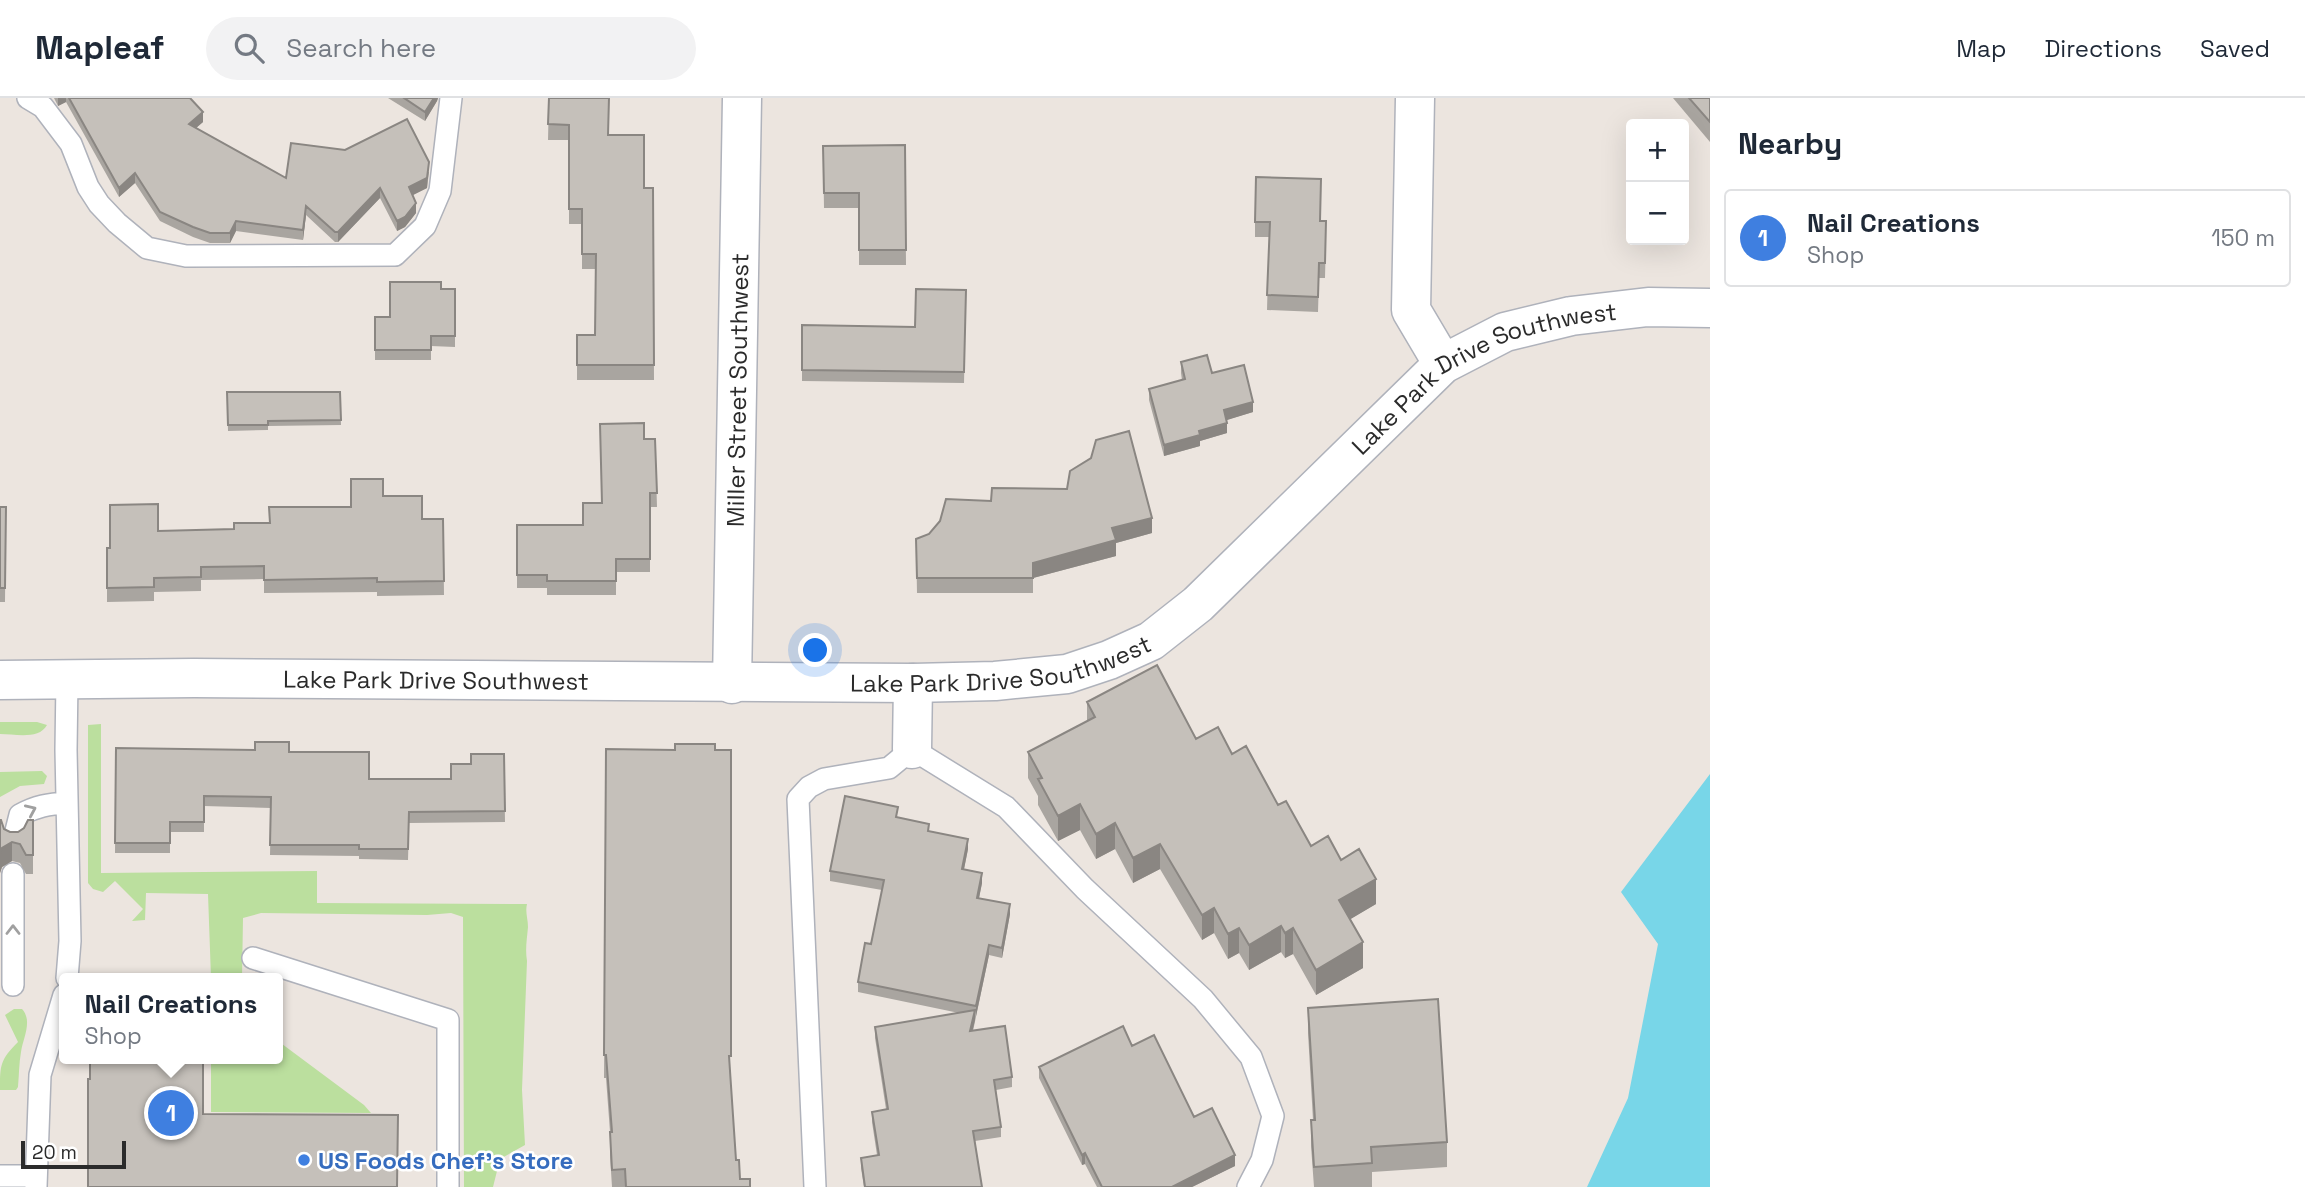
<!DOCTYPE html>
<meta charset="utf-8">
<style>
:root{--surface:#fff;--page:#f2f2f3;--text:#1f2937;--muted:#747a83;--line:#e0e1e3;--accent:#d93025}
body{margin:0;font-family:"Space Grotesk",sans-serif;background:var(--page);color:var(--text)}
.controls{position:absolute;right:21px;top:21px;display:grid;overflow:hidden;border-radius:7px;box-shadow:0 7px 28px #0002}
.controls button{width:63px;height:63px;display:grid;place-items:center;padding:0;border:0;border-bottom:2px solid var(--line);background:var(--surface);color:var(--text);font:35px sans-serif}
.scale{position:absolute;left:21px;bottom:18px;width:105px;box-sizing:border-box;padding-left:7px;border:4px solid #2b2b2b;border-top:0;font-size:19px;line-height:24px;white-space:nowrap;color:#2b2b2b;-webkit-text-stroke:5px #fff;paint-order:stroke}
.you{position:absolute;left:816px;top:553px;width:24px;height:24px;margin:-18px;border:5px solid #fff;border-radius:50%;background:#1a73e8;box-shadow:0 0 0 10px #1a73e833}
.badge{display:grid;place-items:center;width:46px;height:46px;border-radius:50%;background:var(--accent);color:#fff;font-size:23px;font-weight:700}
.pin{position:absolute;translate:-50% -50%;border:4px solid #fff;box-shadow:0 2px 7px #0006}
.popup{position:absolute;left:59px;top:875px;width:224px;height:91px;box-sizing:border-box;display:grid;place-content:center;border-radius:7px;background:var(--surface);filter:drop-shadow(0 2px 5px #0005);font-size:23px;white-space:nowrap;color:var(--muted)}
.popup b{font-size:26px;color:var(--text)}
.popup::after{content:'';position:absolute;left:50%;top:100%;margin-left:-14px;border:14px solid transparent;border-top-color:var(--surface)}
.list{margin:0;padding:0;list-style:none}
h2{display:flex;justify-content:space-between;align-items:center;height:91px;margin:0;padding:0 28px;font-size:30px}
h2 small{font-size:23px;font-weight:400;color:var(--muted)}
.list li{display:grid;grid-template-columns:46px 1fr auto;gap:21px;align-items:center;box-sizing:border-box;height:98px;margin:0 14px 14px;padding:0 14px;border:2px solid var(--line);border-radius:7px}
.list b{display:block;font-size:26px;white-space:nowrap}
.list p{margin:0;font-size:23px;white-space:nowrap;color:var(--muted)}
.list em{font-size:23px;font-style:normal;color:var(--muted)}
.icon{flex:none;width:38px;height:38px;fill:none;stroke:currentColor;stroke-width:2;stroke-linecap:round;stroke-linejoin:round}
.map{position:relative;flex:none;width:1710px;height:1089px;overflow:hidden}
header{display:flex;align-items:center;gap:42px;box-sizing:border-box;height:98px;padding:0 35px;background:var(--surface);border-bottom:2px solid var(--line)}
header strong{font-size:33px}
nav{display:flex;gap:38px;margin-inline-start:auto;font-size:24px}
.search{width:490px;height:63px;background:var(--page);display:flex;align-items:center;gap:18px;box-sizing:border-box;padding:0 24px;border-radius:38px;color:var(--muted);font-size:26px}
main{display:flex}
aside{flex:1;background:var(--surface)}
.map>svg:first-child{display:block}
.green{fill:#bbdf9e}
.water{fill:#78d6e8}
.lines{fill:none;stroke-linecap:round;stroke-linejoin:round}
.service-casing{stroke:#afb2bb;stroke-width:24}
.minor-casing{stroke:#afb2bb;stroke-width:41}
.service{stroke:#fff;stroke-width:21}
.minor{stroke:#fff;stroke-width:38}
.wall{fill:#a9a5a0}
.shaded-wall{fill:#8a8682}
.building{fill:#c5c0ba;stroke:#8a8682;stroke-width:2}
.oneway{stroke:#a0a0a0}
.shop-dot{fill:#3f7fe0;stroke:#fff;stroke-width:2.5}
.labels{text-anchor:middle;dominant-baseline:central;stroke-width:5;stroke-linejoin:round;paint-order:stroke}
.street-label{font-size:24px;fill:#2b2b2b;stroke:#fff}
.shop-label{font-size:24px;font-weight:bold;fill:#366cbe;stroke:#fff;text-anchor:start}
</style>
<header>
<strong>Mapleaf</strong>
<div class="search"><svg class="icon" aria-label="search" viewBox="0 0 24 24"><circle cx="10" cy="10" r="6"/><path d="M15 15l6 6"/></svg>Search here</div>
<nav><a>Map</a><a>Directions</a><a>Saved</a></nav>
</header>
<main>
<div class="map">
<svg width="1710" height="1089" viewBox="0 0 1710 1089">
<rect width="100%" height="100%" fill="#ece5df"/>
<path class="green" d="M0 624H37L47 627C39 642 15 636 0 636Z
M101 626V775L317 773V805L527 806C525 814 528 821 528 829 527 841 525 851 527 863L522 992 525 1047 500 1061 493 1089H464L463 819 451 815 427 817 261 815 243 820 242 880H211L208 796 146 795 145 822 132 823 143 811 115 783 103 794 93 791 88 785V627Z
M42 673 47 678 44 686 20 688 0 699V674Z
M14 911H22C33 923 23 940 21 954 19 965 19 977 18 989L16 992H0C0 967 0 962 18 944L5 917Z
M278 943 364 1007 371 1015 211 1014V961H278Z"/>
<path class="water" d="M1710 676V1089H1587L1628 1000 1658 846 1621 794Z"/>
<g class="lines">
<defs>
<path id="service" d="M28 0 43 9 71 46 88 89 99 106 117 125 147 150 186 158 395 157 425 128 440 93 451 0
M14 741 20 717C36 708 49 706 67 705
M13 776V887
M253 860 448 922V1089
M67 880 70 843 66 652 67 582
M0 1078H36
M36 1089 40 977 64 897
M815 1089 798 701 809 689 824 681 889 670 912 651 1006 709 1085 791 1203 901 1251 959 1273 1018 1262 1062 1248 1089"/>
<g id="minor">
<path d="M1415 0 1411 212 1443 266"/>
<path id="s1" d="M0 582 194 580 913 585 995 583 1067 576 1109 562 1151 543 1198 506 1443 266 1505 234 1571 218 1648 209 1710 210"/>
<path id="s2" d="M732 586 742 0"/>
<path d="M912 651 913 585"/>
</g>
</defs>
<use href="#service" class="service-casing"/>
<use href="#minor" class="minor-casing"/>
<use href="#service" class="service"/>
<use href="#minor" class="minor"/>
</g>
<path class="wall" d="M54 0H190L203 24 196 30 286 80 429 74 427 90 413 97 416 115 405 129 397 133 380 100 338 144H335L306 117 303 142 236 133 230 145H210L193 139 160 123 135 85 119 99 66 4 58 8Z
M388 0H438L437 3 425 23Z
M549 0 608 37 644 90H653L654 282H577V237H595L596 171H582V126H569V42H548Z
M1673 0H1710V44Z
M905 47 906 167H859V110H824L823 48Z
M1320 123 1326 138 1325 180H1319L1318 214 1267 212 1269 139H1255V124Z
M441 191H455V249L431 248V262H375V219H390Z
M966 192 964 285 802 283V227L915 229Z
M1181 264 1212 275 1253 314 1226 322 1227 335 1200 343V348L1164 358 1149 302V291L1182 282 1181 275Z
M227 294H340L341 327 268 328V332L228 333Z
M644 341H655L657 409H650V474H616V497H547V490H517V427H583L602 405Z
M383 398 422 421H443L444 497 377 498V494L264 495V481L201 482V493L154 494V503L107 504V450H110L158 433 234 431 270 425 351 409Z
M0 409H6L5 504H0Z
M1152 435 1116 445V458L1033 480V495H917L916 441Z
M1087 604 1196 641 1232 656 1278 707 1311 748 1341 762 1376 806 1350 821 1363 870 1316 897 1293 856 1285 860 1281 854 1249 872 1239 855 1228 861 1214 835 1202 842 1160 771 1133 785 1115 751 1096 761 1080 732 1058 743 1038 707V698L1028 680V654L1087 623Z
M116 650 289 654 369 681H451L471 666 504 656 505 724 409 725 408 762 359 761V758L270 757 271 710 204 708V734H170V755H115Z
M606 651 731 652 730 981 736 1062 740 1081 750 1089H612L610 1057V1034L606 980H604Z
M898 720 968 751 964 771 982 785 979 800 1010 816 1002 860 989 857 973 933 1012 979V989L996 992 1001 1029V1039L975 1043 982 1089H864L861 1070V1060L877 1057 872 1024V1014L886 1011 875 940V929L959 915 858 894V884L871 846 882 792 830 783V773Z
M0 722 4 731 10 734H18L33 722V776H26L20 765 12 763 2 769 0 775Z
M1308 910 1447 1044V1069L1372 1074V1089H1314L1311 1048V1022H1313L1308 935Z
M1132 948 1194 1019 1235 1068 1192 1089H1097L1085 1066 1082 1067 1039 980V969Z"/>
<path class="shaded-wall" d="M58 0H66V4L58 8Z
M434 0H438L437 3 425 23V14Z
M203 14V24L189 36V26Z
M429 64 427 90 409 99V89Z
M135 75V85L119 99V90Z
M380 90V100L338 144V134Z
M416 105V115L405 129 397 133V123Z
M306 108V117L303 142V132Z
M236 123V133L230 145V135Z
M1253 304V314L1224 323V312Z
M1227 325V335L1200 343V348L1164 358V347L1199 333Z
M1152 420V435L1116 445V458L1033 480V495V465L1112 430Z
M1080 706V732L1058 743V718Z
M1115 725V751L1096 761V736Z
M968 741V751L962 781V771Z
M12 744V763L2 769 0 775V756L2 750Z
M1160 746V771L1133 785V760Z
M982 775V785L977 810V800Z
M1376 781V806L1339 828V802Z
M1010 806V816L1002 860V850Z
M1214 810V835L1202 842V817Z
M1281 828V854L1249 872V847Z
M1239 830V855L1228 861V836Z
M1293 830V856L1285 860V835Z
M1363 844V870L1316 897V872Z
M989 847V857L976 918V908Z
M975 912V922L970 943V933Z
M1085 1055V1066L1082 1067V1057Z
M1235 1057V1068L1192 1089H1172Z"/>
<path class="building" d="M69 0H190L203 14 189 26 286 80 291 45 345 52 407 21 429 64 427 80 409 89 416 105 405 119 397 123 380 90 338 134H335L306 108 303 132 236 123 230 135H210L193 129 160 114 135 75 119 90Z
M404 0H434L425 14Z
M549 0H609L608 37H644V90H653L654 267H577V237H595L596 156H582V111H569V27L548 26Z
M1689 0H1710V24Z
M905 47 906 152H859V95H824L823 48Z
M1256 79 1321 81 1320 123H1326L1325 165H1319L1318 199 1267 197 1270 124H1255Z
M390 184H441V191H455V238H431V252H375V219H390Z
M916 191 966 192 964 274 802 272V227L915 229Z
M1207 257 1212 275 1244 267 1253 304 1224 312 1227 325 1199 333 1200 337 1164 347 1149 291 1185 281 1181 264Z
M227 294H340L341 322 268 323V327H228Z
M644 325V341H655L657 395H650V461H616V483H547V477H517V427H583V405H602L600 326Z
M1129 333 1152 420 1112 430 1116 442 1033 465V480H917L916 441 929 436 940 423 946 401 991 403 992 390 1067 391 1070 373 1091 360 1096 342Z
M351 381H383V398H422V421H443L444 483 377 484V480L264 482V468L201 469V479L154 480V489L107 490V450H110V407L158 406V433L234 431V425H270L269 409H351Z
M0 409H6L5 490H0Z
M1157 567 1196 641 1218 629 1232 656 1246 648 1278 707 1286 703 1311 748 1328 738 1341 762 1359 751 1376 781 1339 802 1363 844 1316 872 1293 830 1285 835 1281 828 1249 847 1239 830 1228 836 1214 810 1202 817 1160 746 1133 760 1115 725 1096 736 1080 706 1058 718 1038 681 1042 680 1028 654 1095 619 1087 604Z
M255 644H289V654H369V681H451V666H471V656H504L505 713 409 714 408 751H359V747H270L271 699 204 698V724H170V745H115L116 650 255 652Z
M675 646H715V652H731V958H729L736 1062H739L740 1081H750V1089H626L625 1071 612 1072 610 1034H612L606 957H604L606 651 675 652Z
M845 698 898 709 896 719 929 726 928 733 968 741 962 771 982 775 977 800 1010 806 1002 850 989 847 976 908 858 884 865 845 871 846 884 782 830 773Z
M0 722H1L4 731 10 734H18L24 730 28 722H33V757H26L20 746 12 744 2 750 0 756Z
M96 877H190V880H96Z
M1438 901 1447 1044 1371 1049 1372 1065 1314 1069 1311 1022H1315L1308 910Z
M975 912 970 933 1005 928 1012 979 994 982 1001 1029 973 1033 982 1089H865L861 1060 879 1057 872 1014 888 1011 875 929Z
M1123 928 1132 948 1154 937 1194 1019 1212 1010 1235 1057 1172 1089H1102L1085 1055 1082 1057 1039 969Z
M90 961H203V1016L398 1017 397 1089H88V981H90Z"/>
<defs><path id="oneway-chevron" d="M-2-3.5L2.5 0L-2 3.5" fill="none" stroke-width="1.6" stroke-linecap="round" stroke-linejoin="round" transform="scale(1.75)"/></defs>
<g class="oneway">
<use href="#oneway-chevron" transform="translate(31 712) rotate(-24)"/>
<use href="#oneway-chevron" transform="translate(13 832) rotate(-90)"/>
</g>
<circle class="shop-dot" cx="304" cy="1062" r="7"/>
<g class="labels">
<g class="street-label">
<text stroke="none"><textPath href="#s1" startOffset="1591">Lake Park Drive Southwest</textPath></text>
<text stroke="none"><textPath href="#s2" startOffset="294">Miller Street Southwest</textPath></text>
<text stroke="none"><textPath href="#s1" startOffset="1003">Lake Park Drive Southwest</textPath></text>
<text stroke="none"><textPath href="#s1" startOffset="436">Lake Park Drive Southwest</textPath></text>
</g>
<g class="shop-label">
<text x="318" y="1062">US Foods Chef's Store</text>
</g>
</g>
</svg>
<div class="controls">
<button>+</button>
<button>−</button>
</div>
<div class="scale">20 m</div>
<div class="you"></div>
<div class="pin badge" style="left:171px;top:1015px;background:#3f7fe0">1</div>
<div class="popup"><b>Nail Creations</b>Shop</div>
</div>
<aside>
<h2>Nearby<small></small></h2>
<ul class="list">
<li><span class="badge" style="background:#3f7fe0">1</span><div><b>Nail Creations</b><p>Shop</p></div><em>150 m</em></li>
</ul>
</aside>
</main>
